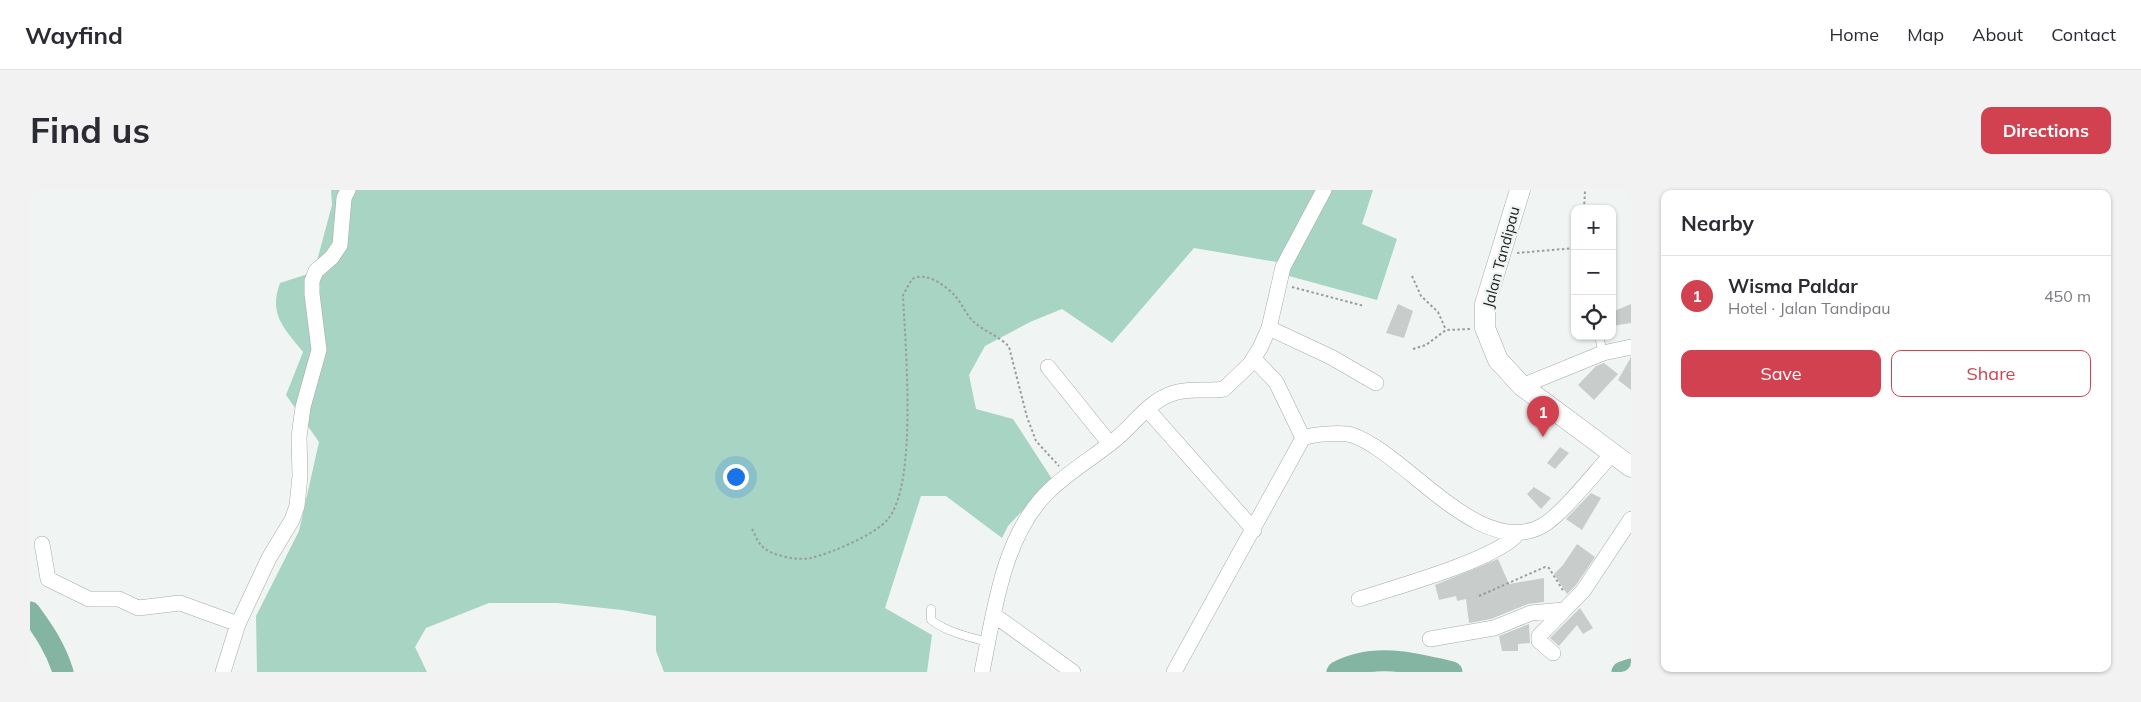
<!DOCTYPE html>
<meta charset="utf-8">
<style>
:root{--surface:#fff;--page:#f2f2f3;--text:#2b2b33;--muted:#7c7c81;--line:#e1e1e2;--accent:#d1414f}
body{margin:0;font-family:Mulish,sans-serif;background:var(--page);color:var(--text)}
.controls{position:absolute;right:15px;top:15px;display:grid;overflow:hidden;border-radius:10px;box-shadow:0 1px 4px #0004}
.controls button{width:45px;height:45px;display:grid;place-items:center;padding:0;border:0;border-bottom:1px solid var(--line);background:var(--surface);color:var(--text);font:25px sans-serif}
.you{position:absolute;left:705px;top:286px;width:18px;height:18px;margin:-12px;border:4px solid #fff;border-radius:50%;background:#1a73e8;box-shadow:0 0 0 8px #1a73e833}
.badge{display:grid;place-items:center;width:32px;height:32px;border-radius:50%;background:var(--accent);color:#fff;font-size:16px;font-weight:700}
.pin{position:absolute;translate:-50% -41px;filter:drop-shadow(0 1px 2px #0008)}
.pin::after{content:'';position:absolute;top:26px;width:18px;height:15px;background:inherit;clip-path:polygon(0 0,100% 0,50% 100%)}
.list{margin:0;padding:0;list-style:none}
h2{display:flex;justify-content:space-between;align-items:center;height:65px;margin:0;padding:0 20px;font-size:21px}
h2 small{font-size:16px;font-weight:400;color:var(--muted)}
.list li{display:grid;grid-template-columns:32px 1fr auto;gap:15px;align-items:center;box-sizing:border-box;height:80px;padding:0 20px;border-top:1px solid var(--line)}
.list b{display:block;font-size:19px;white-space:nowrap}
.list p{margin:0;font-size:16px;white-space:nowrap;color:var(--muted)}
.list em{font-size:16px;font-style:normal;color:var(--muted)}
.actions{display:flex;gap:10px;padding:15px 20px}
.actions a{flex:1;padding:11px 0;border:1px solid var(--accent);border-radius:10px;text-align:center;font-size:18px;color:var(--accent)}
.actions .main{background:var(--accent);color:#fff}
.icon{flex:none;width:28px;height:28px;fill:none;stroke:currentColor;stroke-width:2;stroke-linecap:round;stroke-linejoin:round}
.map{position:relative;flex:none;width:1601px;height:482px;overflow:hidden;border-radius:10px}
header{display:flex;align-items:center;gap:30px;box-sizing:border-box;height:70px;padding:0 25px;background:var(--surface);border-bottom:1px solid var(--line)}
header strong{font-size:24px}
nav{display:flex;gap:28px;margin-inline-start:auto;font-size:18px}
.intro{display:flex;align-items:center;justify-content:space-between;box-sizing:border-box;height:120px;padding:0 30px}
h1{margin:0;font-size:35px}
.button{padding:12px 22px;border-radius:10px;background:var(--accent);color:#fff;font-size:18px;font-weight:700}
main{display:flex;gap:30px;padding:0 30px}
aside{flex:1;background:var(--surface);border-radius:10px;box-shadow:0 1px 4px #0004}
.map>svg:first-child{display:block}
.green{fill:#a7d4c3}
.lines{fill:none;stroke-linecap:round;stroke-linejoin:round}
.river{stroke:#84b5a2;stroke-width:21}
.building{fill:#c8cdcb}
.lane-casing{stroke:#a6aaa8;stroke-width:9}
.street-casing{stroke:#a6aaa8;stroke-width:16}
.secondary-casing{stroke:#a6aaa8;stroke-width:21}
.path{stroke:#999d9b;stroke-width:2;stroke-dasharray:2.5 2.5;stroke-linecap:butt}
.lane{stroke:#fff;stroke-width:8}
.street{stroke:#fff;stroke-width:15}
.secondary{stroke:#fff;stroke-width:20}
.labels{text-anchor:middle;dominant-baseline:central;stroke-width:5;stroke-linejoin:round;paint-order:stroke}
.street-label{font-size:15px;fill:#1b1d1c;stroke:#f0f5f3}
</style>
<header>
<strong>Wayfind</strong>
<nav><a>Home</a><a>Map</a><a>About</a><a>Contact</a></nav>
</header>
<div class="intro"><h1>Find us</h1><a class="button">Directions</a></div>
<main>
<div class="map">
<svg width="1601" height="482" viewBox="0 0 1601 482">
<rect width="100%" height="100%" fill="#f0f5f3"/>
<path class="green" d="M301 0H1343L1332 34 1367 49 1347 110 1259 86 1247 72 1164 58 1082 153 1032 119 1000 132 955 156 939 185 946 219 983 229 1022 289 978 336 972 348 916 306H891L855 418 902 445 897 482H634L626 461V426L592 420 527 413H459L396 438 385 457 397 482H227L226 426 269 341 289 252 256 205 273 162C255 139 238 125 250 93L284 82 302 15Z"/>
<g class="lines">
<path class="river" d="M0 422C14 441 26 459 33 482
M1307 482C1343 462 1385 473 1422 482
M1592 482 1601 479"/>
</g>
<path class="building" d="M1368 114 1383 121 1374 148 1356 143Z
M1601 114V133L1582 136V122Z
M1601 167V200L1588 190Z
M1574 173 1588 184 1564 210 1548 195 1566 176Z
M1530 257 1539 263 1525 279 1517 273Z
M1504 297 1521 308 1511 319 1497 304Z
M1561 303 1571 308 1552 340 1536 329Z
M1547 354 1565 367 1546 395 1537 404 1524 384 1533 375Z
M1468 369 1479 394 1514 388V412L1498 414 1461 429 1439 433 1436 409 1427 411 1426 406 1409 410 1405 395Z
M1550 418 1563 438 1553 444 1547 435 1529 456 1520 448Z
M1499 434 1500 453 1488 454V461H1472L1469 446Z"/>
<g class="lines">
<defs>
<path id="lane" d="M1569 146 1573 163
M901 419V430C917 442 938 447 958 452"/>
<path id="street" d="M1239 138 1301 167 1346 193
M1224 169 1246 192 1273 248
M1018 177 1080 254
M1492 196 1573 163 1601 157
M1117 219 1224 340
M12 354 18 389 59 409H89L108 418 150 413 208 434
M1329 409C1363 398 1469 369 1488 343
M964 425 1043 482
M1400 449 1464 438 1501 423 1533 420
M1523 463 1509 451V446L1553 401 1601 329
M193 482 208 434 239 368 262 330 267 316 270 286 269 247 273 217 289 160 282 104V91L286 81 302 67 310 55 314 8 318 0
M952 482C964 422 973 344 1020 300 1040 281 1064 267 1086 249 1105 233 1120 210 1144 203 1160 197 1177 202 1194 199L1220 174 1230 158 1239 138 1253 77 1294 0
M1144 482 1273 248C1283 244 1312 242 1322 245 1376 263 1449 370 1512 336 1533 324 1565 282 1583 263"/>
<path id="secondary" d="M1490 0 1455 114V138L1468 170 1492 196 1601 277"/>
</defs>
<use href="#lane" class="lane-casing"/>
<use href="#street" class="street-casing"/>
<use href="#secondary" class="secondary-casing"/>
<path class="path" d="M1554 19 1555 1
M1487 63 1545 58
M1382 86 1391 106 1408 122 1416 140
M1262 97 1334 116
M1383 159 1396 155 1416 140 1440 139
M722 339C725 344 727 351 731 355 740 366 768 371 781 368 801 363 845 345 858 329 888 293 875 153 873 105L882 89C897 81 916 96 926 107 933 115 936 125 944 132 955 142 971 147 979 157L997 227 1006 251 1029 276
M1449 406 1515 377 1519 378 1534 402"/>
<use href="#lane" class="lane"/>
<use href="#street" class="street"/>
<use href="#secondary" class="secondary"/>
</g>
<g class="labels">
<g class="street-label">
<text transform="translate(1471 67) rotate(-75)">Jalan Tandipau</text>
</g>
</g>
</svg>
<div class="controls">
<button>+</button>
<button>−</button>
<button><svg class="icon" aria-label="locate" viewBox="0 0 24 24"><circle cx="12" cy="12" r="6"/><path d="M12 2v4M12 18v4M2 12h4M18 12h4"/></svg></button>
</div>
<div class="you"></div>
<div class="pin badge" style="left:1513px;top:247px">1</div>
</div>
<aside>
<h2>Nearby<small></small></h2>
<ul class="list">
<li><span class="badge">1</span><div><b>Wisma Paldar</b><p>Hotel · Jalan Tandipau</p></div><em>450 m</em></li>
</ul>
<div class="actions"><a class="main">Save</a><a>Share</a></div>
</aside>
</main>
